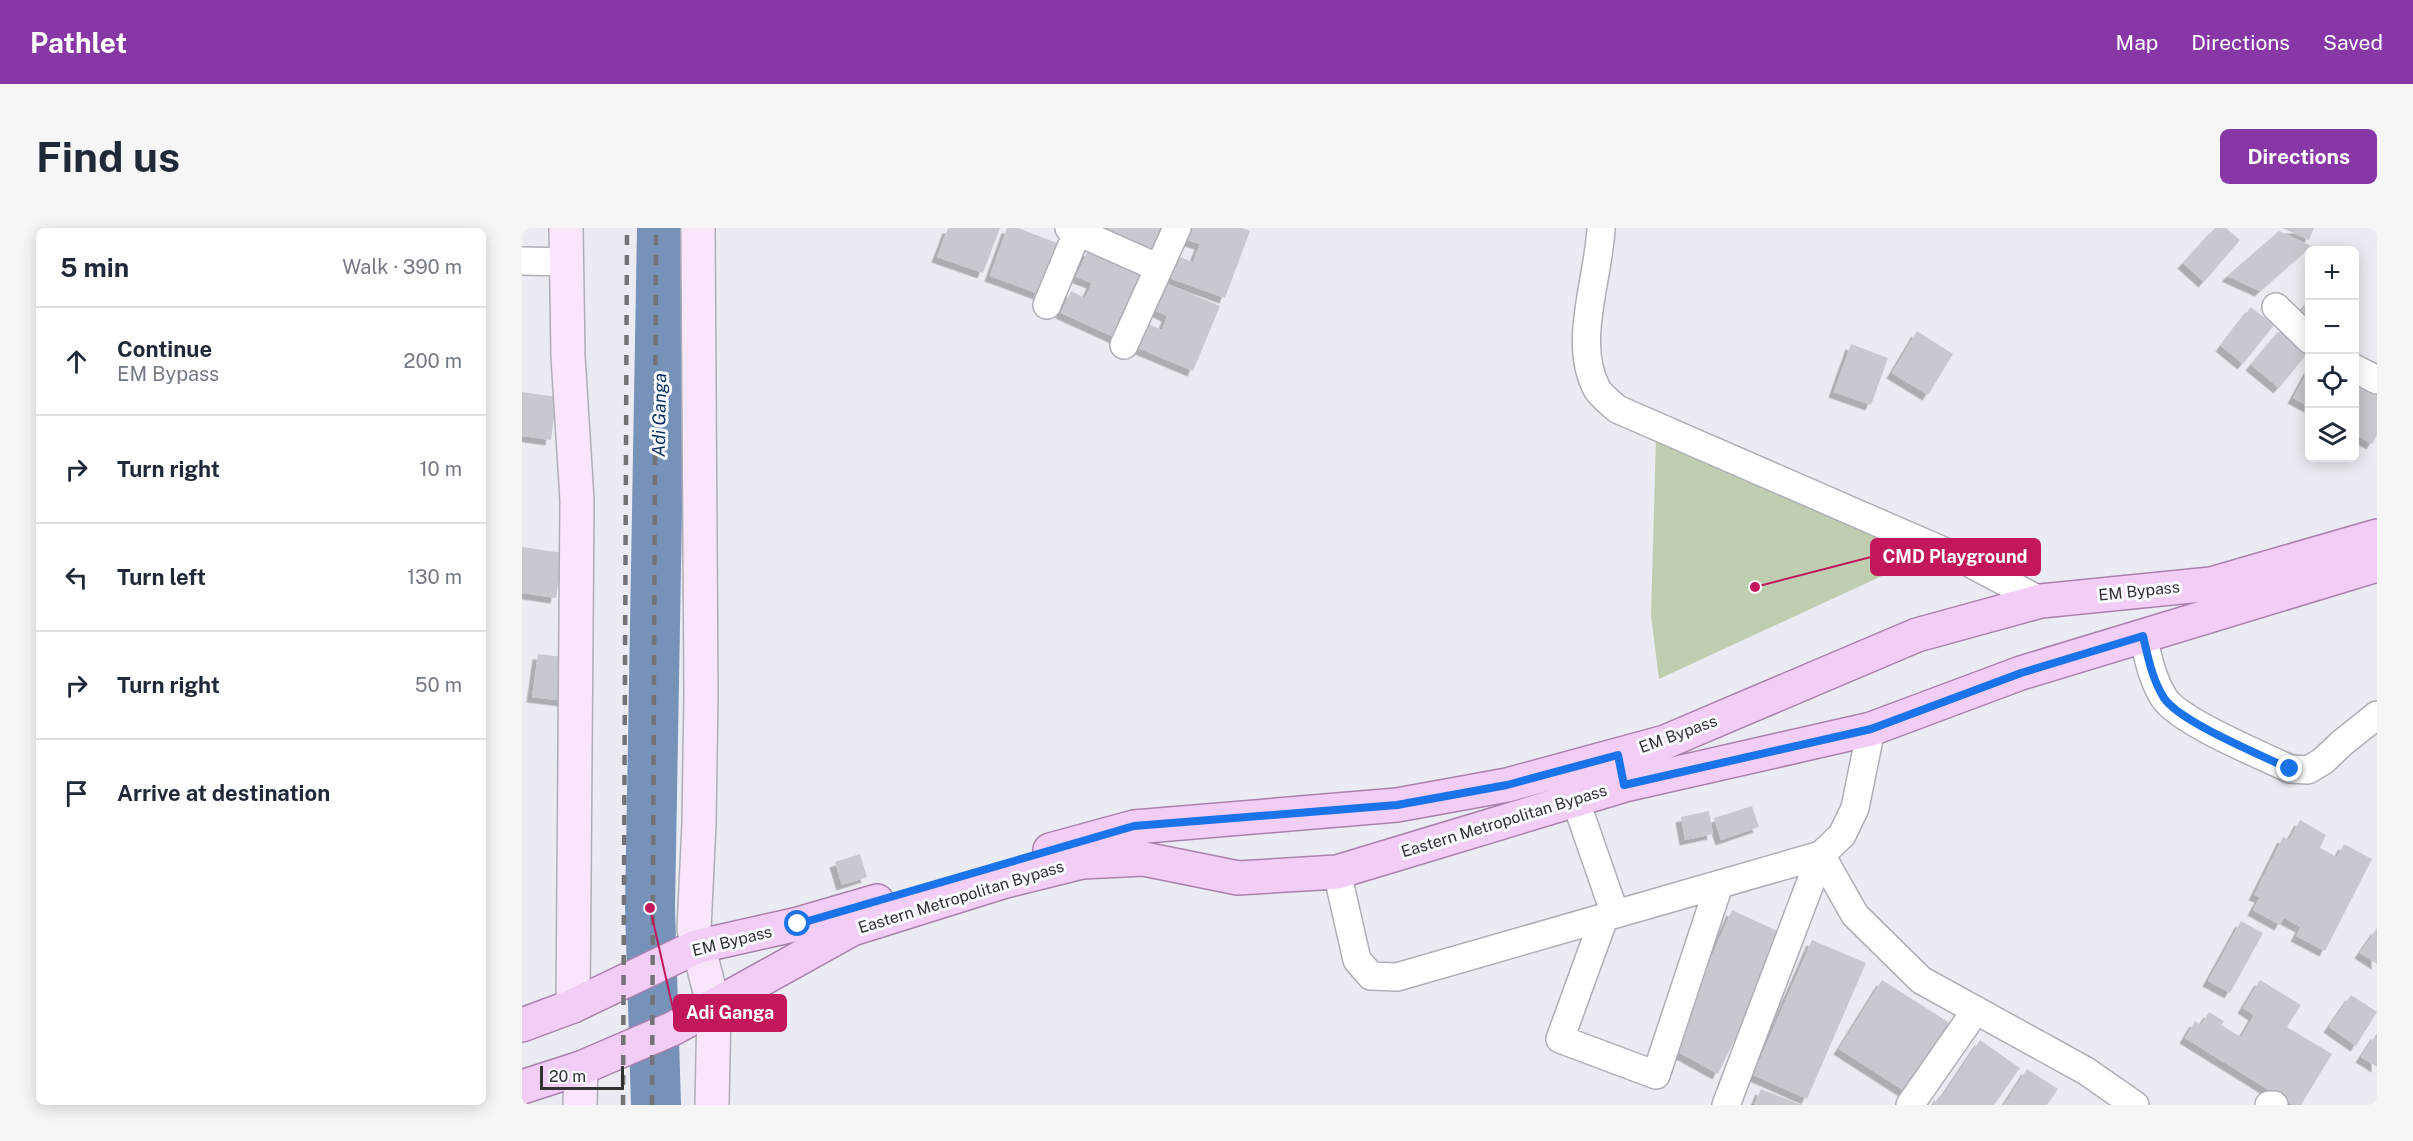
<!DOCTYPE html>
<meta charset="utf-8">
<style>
:root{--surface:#fff;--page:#f6f6f7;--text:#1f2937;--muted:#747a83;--line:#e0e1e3;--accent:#8837a6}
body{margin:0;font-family:"Public Sans",sans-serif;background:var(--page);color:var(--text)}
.controls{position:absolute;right:18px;top:18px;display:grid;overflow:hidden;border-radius:9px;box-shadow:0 3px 15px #0003}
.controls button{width:54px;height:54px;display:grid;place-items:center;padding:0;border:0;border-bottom:2px solid var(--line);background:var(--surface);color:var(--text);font:30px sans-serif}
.scale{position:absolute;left:18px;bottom:15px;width:84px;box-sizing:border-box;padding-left:6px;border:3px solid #323235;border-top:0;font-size:16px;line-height:21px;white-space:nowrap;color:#323235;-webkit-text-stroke:4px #f9faff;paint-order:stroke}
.stop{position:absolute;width:18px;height:18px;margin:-14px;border:4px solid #1a73e8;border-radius:50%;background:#fff}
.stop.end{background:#1a73e8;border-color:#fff;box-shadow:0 2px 6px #0008}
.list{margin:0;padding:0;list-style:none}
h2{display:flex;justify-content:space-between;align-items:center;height:78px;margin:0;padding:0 24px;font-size:26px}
h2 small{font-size:20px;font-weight:400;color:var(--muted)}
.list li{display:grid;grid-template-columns:39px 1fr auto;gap:18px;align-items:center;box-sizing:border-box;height:108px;padding:0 24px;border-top:2px solid var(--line)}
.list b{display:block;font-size:22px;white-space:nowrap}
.list p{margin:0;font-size:20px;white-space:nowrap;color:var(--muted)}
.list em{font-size:20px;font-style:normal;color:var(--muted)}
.icon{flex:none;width:33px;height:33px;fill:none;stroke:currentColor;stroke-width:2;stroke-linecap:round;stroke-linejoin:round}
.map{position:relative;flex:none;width:1855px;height:877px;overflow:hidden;border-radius:9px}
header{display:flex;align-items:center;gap:36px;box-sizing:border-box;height:84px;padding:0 30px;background:var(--accent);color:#fff}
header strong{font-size:28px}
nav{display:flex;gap:33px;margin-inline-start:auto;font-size:21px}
.intro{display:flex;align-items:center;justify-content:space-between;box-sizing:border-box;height:144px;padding:0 36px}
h1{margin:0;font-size:42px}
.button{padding:15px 27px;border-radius:9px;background:var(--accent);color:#fff;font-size:21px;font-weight:700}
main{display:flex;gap:36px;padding:0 36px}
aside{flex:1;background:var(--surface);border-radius:9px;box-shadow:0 3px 15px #0003}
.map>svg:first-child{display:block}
.green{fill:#bfceb1}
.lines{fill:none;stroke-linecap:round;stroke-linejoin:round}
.river{stroke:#7692b8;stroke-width:50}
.building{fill:#c8c9d0;filter:url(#shadow)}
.street-casing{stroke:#aeafb6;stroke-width:30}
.secondary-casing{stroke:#aeafb6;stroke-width:36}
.primary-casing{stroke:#aa81ad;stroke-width:36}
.street{stroke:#fff;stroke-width:27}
.secondary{stroke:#f9e6fa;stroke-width:33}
.primary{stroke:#f2cdf5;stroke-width:33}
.rail{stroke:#737377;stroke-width:4.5;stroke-dasharray:10 10;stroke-linecap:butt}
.route{stroke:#1a73e8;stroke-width:8}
.labels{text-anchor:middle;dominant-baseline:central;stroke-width:6;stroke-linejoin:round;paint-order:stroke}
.street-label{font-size:16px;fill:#323235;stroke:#f9faff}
.water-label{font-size:18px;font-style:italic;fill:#052d5d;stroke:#f9faff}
.leader{fill:none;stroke:#c2185b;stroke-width:2}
.callout-dot{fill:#c2185b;stroke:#f9faff;stroke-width:2}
.callout{fill:#c2185b;stroke:#c2185b;stroke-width:2}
.callout-label{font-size:18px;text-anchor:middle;font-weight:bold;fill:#fff}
</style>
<header>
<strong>Pathlet</strong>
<nav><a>Map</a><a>Directions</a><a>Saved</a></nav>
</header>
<div class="intro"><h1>Find us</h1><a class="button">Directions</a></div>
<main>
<aside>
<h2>5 min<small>Walk · 390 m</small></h2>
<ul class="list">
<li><svg class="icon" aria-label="ahead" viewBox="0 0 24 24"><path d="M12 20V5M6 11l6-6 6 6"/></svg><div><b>Continue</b><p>EM Bypass</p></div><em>200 m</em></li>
<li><svg class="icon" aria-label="right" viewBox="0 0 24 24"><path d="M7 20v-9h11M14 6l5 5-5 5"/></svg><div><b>Turn right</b></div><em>10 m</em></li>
<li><svg class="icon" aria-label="left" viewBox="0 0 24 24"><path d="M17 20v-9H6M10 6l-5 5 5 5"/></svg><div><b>Turn left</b></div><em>130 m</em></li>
<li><svg class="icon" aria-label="right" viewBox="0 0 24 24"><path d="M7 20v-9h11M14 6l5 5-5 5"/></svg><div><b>Turn right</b></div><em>50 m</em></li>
<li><svg class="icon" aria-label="arrive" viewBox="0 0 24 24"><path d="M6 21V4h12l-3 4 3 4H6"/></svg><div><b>Arrive at destination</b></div></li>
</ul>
</aside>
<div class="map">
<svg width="1855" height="877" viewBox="0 0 1855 877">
<defs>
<filter id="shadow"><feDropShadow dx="-5.5" dy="5.5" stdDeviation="0" flood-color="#0004"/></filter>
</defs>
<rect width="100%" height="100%" fill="#ebecf3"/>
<path class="green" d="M1134 209 1157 220 1399 330 1137 451 1129 388Z"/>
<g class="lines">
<path class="river" d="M134 877 128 680 140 0"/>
</g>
<path class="building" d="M426 0H478L461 45 415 29Z
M485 0H496L535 15 517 66 468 48Z
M578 0H645L632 32Z
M666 0H720L728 3 703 70 647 50 655 28 671 34 678 16 662 11Z
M1693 0H1704L1718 12 1682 54 1661 35Z
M1760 0H1792L1787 12Z
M1757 3 1789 18 1738 63 1705 48Z
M566 22 624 48 596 111 539 85 549 63 563 70 570 55 554 49Z
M641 54 698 78 671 143 614 119 624 95 640 102 645 88 630 81Z
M1788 72V91L1778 81Z
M1729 79 1752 97 1721 136 1699 118Z
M1761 99 1788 122 1757 160 1729 137Z
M1395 103 1431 126 1406 167 1370 145Z
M1329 116 1366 130 1349 177 1312 164Z
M1788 139V179L1771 170Z
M1840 149 1855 157V207L1850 216 1832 206V163Z
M0 164 35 169 29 212 0 208Z
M0 319 41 325 34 370 0 365Z
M16 426 49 430 43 473 10 469Z
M1230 578 1237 599 1199 612 1192 590Z
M1187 583 1191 606 1163 612 1159 589Z
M1778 592 1804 607 1798 620 1815 629 1822 616 1850 631 1803 723 1774 708 1779 699 1762 690 1758 697 1731 682 1738 669 1732 667 1761 609 1767 612Z
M338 626 345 649 320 657 313 634Z
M1210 682 1264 707 1196 846 1149 820Z
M1719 693 1741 705 1708 765 1686 753Z
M1855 700V736L1838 725Z
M1290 712 1344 735 1285 871 1231 847Z
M1360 752 1434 799 1390 868 1317 821Z
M1738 752 1779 777 1765 799 1810 826 1779 877H1771L1663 810 1673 793 1679 797 1687 784 1702 793 1699 797 1719 809 1732 787 1721 780Z
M1829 767 1855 784 1834 818 1807 799Z
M1855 805V839L1839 829Z
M1458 812 1498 840 1472 877H1411L1418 867 1420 869Z
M1505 841 1536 861 1525 877H1482Z
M1239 861 1280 877H1232Z"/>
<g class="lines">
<defs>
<path id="street" d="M547 0 637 40
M1079 0C1077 50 1050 115 1075 161 1079 168 1089 175 1095 181L1442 332 1519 373
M0 33 45 34
M525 77 557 0
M1754 79 1788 112
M602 117 655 0
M1832 140 1855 152
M1621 408C1626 429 1630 451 1642 470 1658 494 1739 527 1768 541L1786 542 1801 533 1820 515 1855 487
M1053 571 1093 686
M1299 627 1333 687 1399 752 1564 843 1613 877
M815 644 835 732 849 748 875 749 1299 627 1320 607 1333 580 1349 501
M1082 690 1038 811 1134 847 1197 657
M1204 877 1299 627
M1388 877 1454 782
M1747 877H1752"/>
<path id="secondary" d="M44 0 46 128 55 272 51 778
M176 0 179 467 177 596 172 701 192 780 190 877
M58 877 59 840"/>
<path id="primary" d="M528 622 612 599 875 577 985 557 1143 514 1395 407 1519 373 1689 356 1855 308
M0 797 51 778 174 719 276 696 355 673
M0 859 59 840 152 800 330 701 480 654 560 634 622 631 716 650 815 644 1103 557 1349 501 1499 445 1855 337"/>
</defs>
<use href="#street" class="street-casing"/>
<use href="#secondary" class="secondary-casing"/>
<use href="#primary" class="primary-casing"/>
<use href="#street" class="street"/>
<use href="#secondary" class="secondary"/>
<use href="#primary" class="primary"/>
<path class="rail" d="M101 877 105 0
M130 877 134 0"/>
</g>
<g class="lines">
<path class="route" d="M276 696 612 598 875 577 985 557 1096 527 1102 557 1349 501 1499 445 1621 408C1626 429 1630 451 1642 470 1658 494 1739 527 1768 541"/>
</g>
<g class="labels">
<g class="street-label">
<text transform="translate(1617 363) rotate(-6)">EM Bypass</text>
<text transform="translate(1156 506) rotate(-20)">EM Bypass</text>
<text transform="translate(982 593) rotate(-17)">Eastern Metropolitan Bypass</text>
<text transform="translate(439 669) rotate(-17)">Eastern Metropolitan Bypass</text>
<text transform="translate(210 713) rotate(-14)">EM Bypass</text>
</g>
<g class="water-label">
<text transform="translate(137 187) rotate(-89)">Adi Ganga</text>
</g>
</g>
<path class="leader" d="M1233 359L1349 329M128 680L152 785"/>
<g class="callout-dot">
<circle cx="1233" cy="359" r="6"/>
<circle cx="128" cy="680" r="6"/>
</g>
<g class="callout">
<rect x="1349" y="311" width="169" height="36" rx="6"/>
<rect x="152" y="767" width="112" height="36" rx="6"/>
</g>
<g class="callout-label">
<text x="1433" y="335">CMD Playground</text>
<text x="208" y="791">Adi Ganga</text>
</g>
</svg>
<div class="controls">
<button>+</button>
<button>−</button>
<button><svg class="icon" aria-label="locate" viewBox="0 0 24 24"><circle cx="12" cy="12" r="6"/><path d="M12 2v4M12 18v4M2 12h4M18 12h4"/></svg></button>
<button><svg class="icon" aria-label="layers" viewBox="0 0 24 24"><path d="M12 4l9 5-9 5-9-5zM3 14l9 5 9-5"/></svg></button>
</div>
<div class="scale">20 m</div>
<div class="stop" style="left:276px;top:696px"></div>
<div class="stop end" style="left:1768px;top:541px"></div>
</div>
</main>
